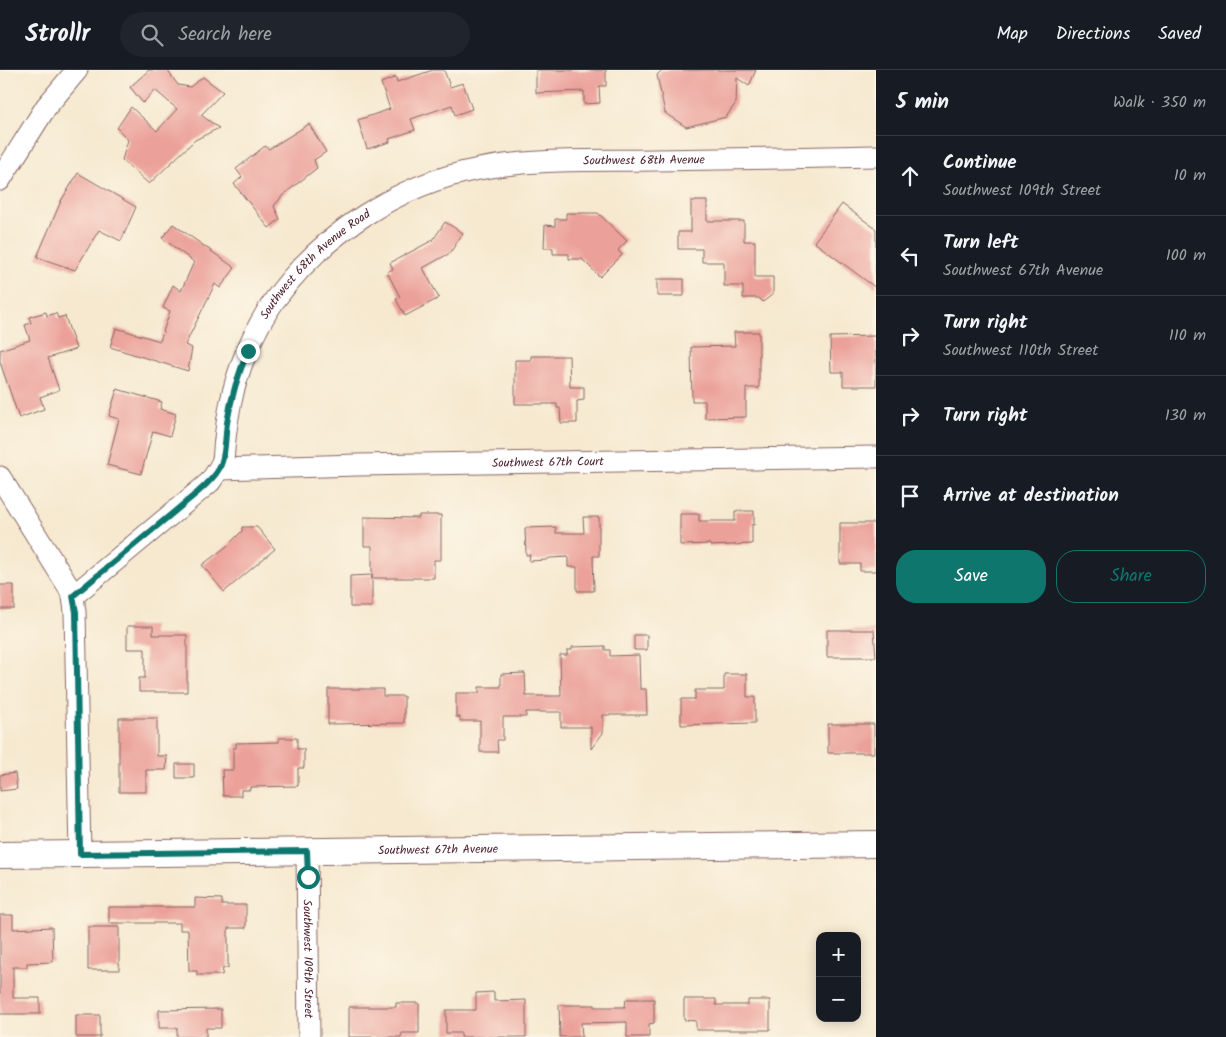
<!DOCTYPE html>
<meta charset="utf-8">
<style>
:root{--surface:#171b24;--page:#20242c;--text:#f1f3f6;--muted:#9ea1a6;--line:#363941;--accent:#0f766e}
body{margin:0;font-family:Kalam,sans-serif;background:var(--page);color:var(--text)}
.controls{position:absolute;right:15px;bottom:15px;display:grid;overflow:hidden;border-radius:10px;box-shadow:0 2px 12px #0003}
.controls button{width:45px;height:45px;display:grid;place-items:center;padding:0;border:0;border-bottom:1px solid var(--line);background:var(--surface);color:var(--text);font:25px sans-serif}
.stop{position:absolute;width:15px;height:15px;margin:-11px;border:4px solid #0f766e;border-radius:50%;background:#fff}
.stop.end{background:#0f766e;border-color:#fff;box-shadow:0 1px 5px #0008}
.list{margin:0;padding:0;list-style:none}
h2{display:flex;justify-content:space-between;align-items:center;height:65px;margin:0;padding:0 20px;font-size:21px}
h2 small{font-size:16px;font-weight:400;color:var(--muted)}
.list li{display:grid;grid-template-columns:32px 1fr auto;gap:15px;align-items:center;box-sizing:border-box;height:80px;padding:0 20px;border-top:1px solid var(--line)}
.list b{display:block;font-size:19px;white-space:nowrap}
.list p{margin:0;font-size:16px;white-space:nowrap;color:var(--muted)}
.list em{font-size:16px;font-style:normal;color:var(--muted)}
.actions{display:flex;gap:10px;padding:15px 20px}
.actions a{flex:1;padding:11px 0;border:1px solid var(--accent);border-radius:20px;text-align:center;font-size:18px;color:var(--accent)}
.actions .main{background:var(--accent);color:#fff}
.icon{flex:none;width:28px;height:28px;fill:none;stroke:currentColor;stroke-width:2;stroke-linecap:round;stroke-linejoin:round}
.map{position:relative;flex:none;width:876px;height:967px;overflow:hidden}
header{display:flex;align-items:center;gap:30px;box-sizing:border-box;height:70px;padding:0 25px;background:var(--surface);border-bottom:1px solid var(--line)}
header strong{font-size:24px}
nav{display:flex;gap:28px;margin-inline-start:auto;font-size:18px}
.search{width:350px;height:45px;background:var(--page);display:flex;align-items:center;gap:12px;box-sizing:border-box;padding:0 18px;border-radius:28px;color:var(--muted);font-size:19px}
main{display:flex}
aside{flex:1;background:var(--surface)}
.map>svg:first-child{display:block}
.building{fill:#eba09a}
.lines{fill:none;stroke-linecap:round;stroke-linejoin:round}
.minor-casing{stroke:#866665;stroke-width:23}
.major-casing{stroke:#866665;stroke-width:28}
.minor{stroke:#fff;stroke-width:21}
.major{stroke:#fff;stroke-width:26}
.route{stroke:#0f766e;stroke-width:6}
.labels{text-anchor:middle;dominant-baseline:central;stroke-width:4;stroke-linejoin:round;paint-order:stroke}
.street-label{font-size:12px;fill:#4a1f2b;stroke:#fcf5e5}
</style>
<header>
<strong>Strollr</strong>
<div class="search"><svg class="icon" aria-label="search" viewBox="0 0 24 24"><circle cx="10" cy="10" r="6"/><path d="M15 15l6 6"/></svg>Search here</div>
<nav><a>Map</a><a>Directions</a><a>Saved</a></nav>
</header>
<main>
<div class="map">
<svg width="876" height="967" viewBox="0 0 876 967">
<rect width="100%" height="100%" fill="#fcf5e5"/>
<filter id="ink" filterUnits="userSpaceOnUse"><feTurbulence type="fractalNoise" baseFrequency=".02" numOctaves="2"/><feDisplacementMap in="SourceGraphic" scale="10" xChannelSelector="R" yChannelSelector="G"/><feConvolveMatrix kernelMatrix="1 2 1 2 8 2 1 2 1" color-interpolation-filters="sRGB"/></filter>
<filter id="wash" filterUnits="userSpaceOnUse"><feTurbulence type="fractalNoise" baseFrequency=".0096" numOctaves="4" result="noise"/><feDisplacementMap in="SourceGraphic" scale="20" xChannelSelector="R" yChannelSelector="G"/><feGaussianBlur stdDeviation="1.12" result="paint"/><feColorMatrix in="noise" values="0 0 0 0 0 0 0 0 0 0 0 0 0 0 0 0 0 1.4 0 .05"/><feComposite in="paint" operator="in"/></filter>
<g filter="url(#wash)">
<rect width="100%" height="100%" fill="#f6e9d0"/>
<g id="blocks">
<path class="building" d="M149 0H167L178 15 190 17 203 7 223 22 201 45 219 58 195 70 149 114 122 90 128 70 117 58 131 37 157 61 177 39 155 20 143 33 130 17Z
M433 0H444L450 17 463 13 472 39 455 45 452 35 411 49 415 60 389 69 390 72 367 79 358 50 390 39 381 13 396 7 397 12Z
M536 0H606V16H599L600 33 584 34V21L536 23Z
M662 0H756L749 16 737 8 736 33 726 47 686 57 665 43 657 5Z
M309 54 326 82 314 90 317 98 283 125 274 136 280 149 269 158 234 114 242 107 236 99 265 76 269 79Z
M78 103 136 137 121 171 99 160 75 200 37 187 61 131Z
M691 131H707V151H744V171H755V207H773V224L763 232 759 228H743V216H724V192H702V179H678V162H691Z
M842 134 876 159V218L814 172Z
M566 143H598L627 171 618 180 622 185 600 207 582 189H569V184H553V178H544L545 155 555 156V149H566Z
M445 152 463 163 450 183 423 198 439 228 405 246 396 229 400 227 387 202 393 199 390 193 433 170Z
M173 154 235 198 220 218 215 214 185 275 192 278 188 301 110 277 116 258 160 271 170 241 163 238 173 215 181 221 194 192 162 168Z
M657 209H684V226H657Z
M46 242 47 246 56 243 58 248 65 246 76 279 48 288 59 320 40 327 44 339 19 348 0 292V280L30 270 25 255 31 253 29 247Z
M734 262H759V318H746V347L705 348V331H692L691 277 735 276Z
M876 266V316H843V302H831L830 267Z
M531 286H569L570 317H584V330L577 331V353H561L560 338H557V334H515V290H531Z
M117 319 162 332 160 339 176 344 170 366 153 361 141 404 107 395 119 349 109 346Z
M735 441H754V455L752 454V474L710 476V474L680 475V444H699V451H735Z
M419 445H441V490H434V508H372V476H364V447L419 448Z
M583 447H599V486H593L594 521H577V497H568V487L550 488 546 490 529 491 530 485H526L525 458 556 457V463H584Z
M840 453H876V501H860V494H840Z
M242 457H257L275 479 224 522 202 495 227 476 242 461Z
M372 505V537H350V506Z
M0 515H14V539H0Z
M127 556H153V565H187V622H139V608H145V579H127Z
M827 560H874L876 587H827Z
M634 565H647V580H634Z
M605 576V580H610V586L639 585 640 619H646L647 645H603V663L591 679V657H561V642H526V647H503V670H497L498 682H480V651H460V647H456V623H479V617H501V604L525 603 526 626H561L560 585H567V580H572V577Z
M724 604H747V627H755V653L681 655V629H695V620H724Z
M328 619H383V626H404V653L328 654Z
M119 648H157V686H167L166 700H146V722H119Z
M828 654H874V683H828Z
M279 668H297V679H304V698H298V716L250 717V720H241V726H223L222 700H233V678H236V673L279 672Z
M176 694H194V708H176Z
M15 703 17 719 0 721V705Z
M195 828 222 829V835H246V858H228V898H223L222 905H197V901H189L188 860H180V853H109V837H195Z
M0 845H13V859L52 857 53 892 27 893V897H13V928H40V944H0Z
M88 857H119V900H88Z
M494 922V931L526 930V967H461V963H446V940H476V923Z
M626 929H654V953L649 954V967H627V952L581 953 582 967H560L559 935H595V937H625Z
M684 929H716V935H748V930H770V960H696V951L684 950Z
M396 933H419V963H402L401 967H349V937H396Z
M221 939V958H206V967H177V958H159V940Z
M76 945H100V967H76Z"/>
</g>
</g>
<g filter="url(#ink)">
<use href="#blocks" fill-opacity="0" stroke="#866665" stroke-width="1"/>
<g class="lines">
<defs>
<g id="minor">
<path d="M0 110 46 37 77 0"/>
<path id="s1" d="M219 399 357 395 876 387"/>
<path d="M0 407 68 516 73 526 75 542 80 784"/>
<path id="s2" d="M73 526 210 412C215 405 220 398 223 390 224 383 224 376 225 369 226 358 228 347 230 336 237 300 253 261 274 231 322 164 398 114 479 99 535 88 598 91 656 90 729 89 803 88 876 86"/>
<path id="s3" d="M307 781 309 967"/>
</g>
<g id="major">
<path id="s4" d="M0 785 876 774"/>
</g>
</defs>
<use href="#minor" class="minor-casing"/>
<use href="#major" class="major-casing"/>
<use href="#minor" class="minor"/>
<use href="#major" class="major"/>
</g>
</g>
<g class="lines" filter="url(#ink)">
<path class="route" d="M248 281C238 304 231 328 227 353 225 367 226 386 219 399 214 408 206 415 198 422L73 526 76 542 80 784 307 781 308 807"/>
</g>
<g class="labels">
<g class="street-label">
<text stroke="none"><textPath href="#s2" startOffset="788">Southwest 68th Avenue</textPath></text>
<text stroke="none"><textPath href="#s2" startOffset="428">Southwest 68th Avenue Road</textPath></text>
<text stroke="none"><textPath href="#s1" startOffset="329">Southwest 67th Court</textPath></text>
<text stroke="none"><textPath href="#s4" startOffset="438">Southwest 67th Avenue</textPath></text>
<text stroke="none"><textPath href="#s3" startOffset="108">Southwest 109th Street</textPath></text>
</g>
</g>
</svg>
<div class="controls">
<button>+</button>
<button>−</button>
</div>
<div class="stop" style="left:308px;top:807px"></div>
<div class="stop end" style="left:248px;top:281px"></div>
</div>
<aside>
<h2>5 min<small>Walk · 350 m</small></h2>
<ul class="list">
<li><svg class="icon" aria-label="ahead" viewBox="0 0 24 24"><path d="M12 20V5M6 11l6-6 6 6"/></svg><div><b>Continue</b><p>Southwest 109th Street</p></div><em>10 m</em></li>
<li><svg class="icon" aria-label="left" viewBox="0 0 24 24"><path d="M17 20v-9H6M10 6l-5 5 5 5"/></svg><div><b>Turn left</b><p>Southwest 67th Avenue</p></div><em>100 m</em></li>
<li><svg class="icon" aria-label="right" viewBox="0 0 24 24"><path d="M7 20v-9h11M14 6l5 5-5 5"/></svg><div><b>Turn right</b><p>Southwest 110th Street</p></div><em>110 m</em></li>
<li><svg class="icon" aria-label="right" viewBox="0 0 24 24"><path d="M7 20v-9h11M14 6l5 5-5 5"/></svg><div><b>Turn right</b></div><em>130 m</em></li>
<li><svg class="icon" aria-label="arrive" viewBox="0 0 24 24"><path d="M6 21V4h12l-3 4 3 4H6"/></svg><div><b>Arrive at destination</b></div></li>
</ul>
<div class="actions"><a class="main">Save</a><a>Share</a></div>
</aside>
</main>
